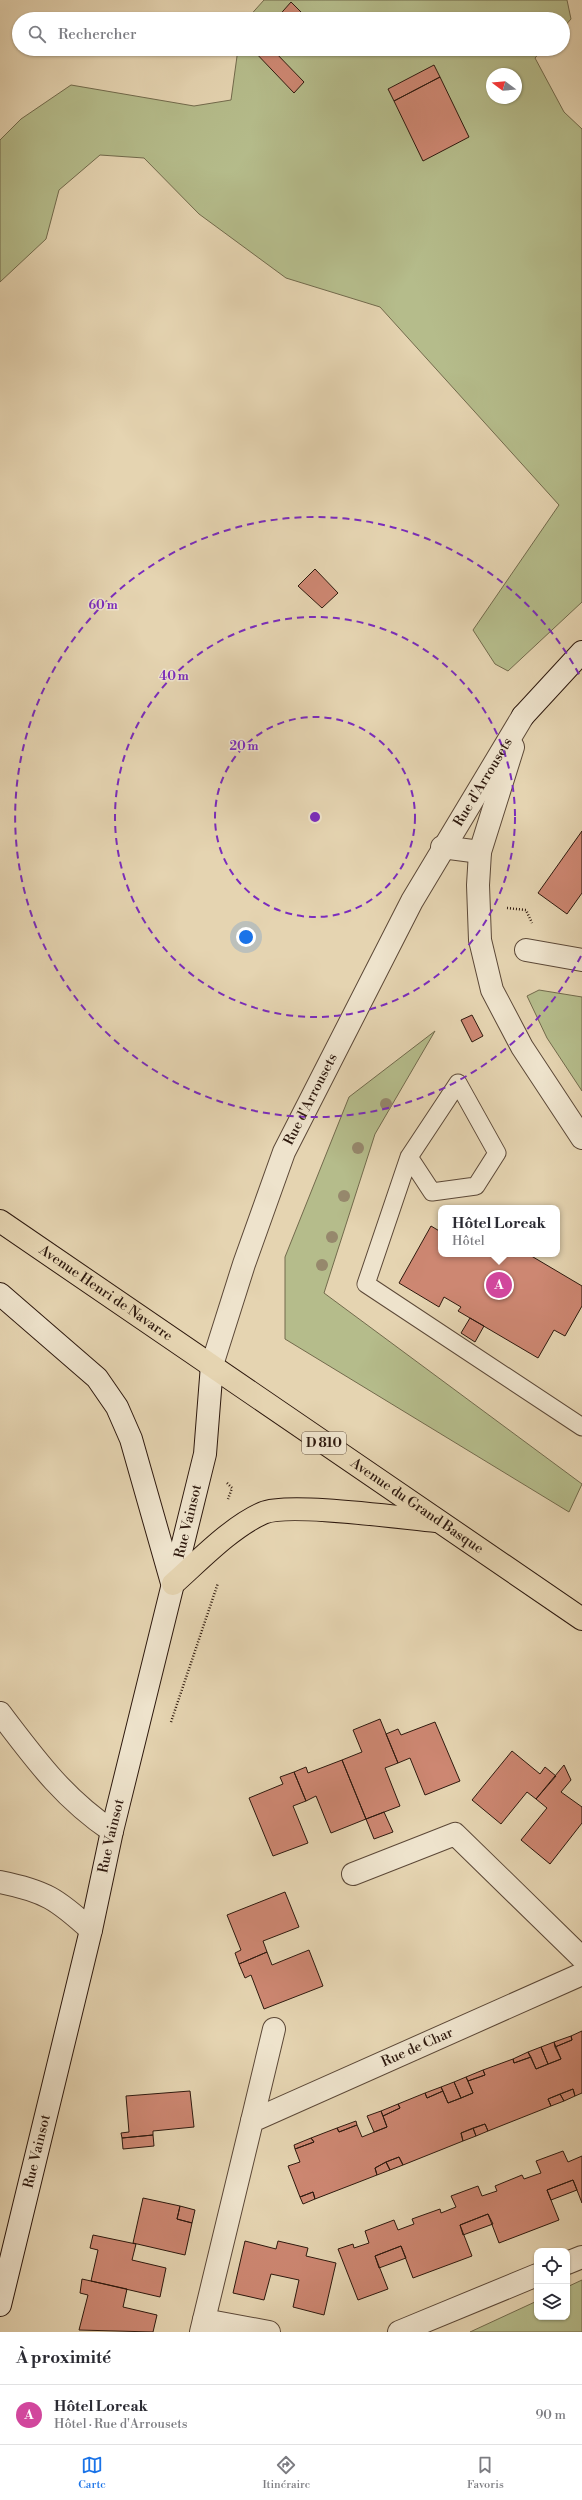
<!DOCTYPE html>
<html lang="fr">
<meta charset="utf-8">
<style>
:root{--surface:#fff;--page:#f2f2f3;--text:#2b2b33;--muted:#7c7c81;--line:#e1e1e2;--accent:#1a73e8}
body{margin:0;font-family:"Libre Bodoni",serif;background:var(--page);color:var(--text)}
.controls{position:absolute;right:12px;bottom:12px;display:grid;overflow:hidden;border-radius:8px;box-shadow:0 1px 3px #0004}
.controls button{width:36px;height:36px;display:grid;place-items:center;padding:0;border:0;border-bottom:1px solid var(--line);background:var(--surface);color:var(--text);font:20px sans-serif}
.compass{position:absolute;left:486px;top:68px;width:36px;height:36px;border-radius:50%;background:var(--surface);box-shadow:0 1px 3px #0004;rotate:286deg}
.you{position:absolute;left:246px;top:937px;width:14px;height:14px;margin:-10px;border:3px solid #fff;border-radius:50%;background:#1a73e8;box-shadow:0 0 0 6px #1a73e833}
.badge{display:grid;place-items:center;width:26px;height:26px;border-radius:50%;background:var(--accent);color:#fff;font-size:13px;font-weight:700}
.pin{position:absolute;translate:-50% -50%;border:2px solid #fff;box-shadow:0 1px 4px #0006}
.popup{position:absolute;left:438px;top:1205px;width:122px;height:52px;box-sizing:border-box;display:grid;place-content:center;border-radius:8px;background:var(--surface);filter:drop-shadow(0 1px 3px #0005);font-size:13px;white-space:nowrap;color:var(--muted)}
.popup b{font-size:15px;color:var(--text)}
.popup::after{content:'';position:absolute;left:50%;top:100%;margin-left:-8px;border:8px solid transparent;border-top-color:var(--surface)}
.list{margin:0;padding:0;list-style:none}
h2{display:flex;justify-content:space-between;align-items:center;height:52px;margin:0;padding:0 16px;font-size:17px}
h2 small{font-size:13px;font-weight:400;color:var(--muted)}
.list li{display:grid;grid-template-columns:26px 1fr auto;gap:12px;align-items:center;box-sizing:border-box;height:60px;padding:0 16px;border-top:1px solid var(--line)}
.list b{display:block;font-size:15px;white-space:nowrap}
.list p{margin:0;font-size:13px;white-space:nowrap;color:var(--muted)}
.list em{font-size:13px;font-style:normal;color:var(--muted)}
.icon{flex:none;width:22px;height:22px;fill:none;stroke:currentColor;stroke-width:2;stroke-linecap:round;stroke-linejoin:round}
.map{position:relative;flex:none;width:582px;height:2332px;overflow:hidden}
.search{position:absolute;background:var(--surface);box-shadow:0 1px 3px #0004;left:12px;right:12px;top:12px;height:44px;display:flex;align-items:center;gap:10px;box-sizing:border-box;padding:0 14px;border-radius:22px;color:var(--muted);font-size:15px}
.sheet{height:112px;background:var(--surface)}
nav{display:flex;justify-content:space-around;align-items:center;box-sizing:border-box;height:56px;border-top:1px solid var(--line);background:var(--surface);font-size:11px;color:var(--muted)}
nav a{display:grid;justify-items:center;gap:2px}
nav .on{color:var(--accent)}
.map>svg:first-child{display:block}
.green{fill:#b5bc8b;stroke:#726a4c;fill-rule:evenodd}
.building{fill:#cd8772;stroke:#2e190e}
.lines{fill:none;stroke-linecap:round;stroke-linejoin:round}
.service-casing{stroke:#5c4837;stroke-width:19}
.minor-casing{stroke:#5c4837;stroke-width:24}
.tertiary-casing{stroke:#5c4837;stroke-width:24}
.secondary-casing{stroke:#2e190e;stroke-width:24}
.primary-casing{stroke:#2e190e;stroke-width:24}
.path{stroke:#2e190e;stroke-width:2.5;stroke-dasharray:1 2;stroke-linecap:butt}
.service{stroke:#eee3cc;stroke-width:17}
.minor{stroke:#eee3cc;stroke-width:22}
.tertiary{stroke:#eee3cc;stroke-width:22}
.secondary{stroke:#eee3cc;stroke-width:22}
.primary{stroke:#e5d4b1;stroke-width:22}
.tree{fill:#96886c}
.ring{fill:none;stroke:#7b2cbf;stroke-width:2;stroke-dasharray:7 5}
.labels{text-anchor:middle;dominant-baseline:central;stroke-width:3;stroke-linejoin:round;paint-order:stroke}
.shield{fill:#eee3cc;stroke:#685647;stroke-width:1}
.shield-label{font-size:13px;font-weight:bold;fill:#2e190e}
.street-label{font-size:14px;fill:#2e190e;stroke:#eee3cc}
.centre{fill:#7b2cbf;stroke:#eee3cc;stroke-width:2}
.ring-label{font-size:12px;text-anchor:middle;font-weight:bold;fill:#7b2cbf;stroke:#eee3cc;stroke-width:3;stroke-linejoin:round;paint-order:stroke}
</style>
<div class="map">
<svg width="582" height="2332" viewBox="0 0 582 2332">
<rect width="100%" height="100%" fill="#e5d4b1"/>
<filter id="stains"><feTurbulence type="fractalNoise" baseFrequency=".005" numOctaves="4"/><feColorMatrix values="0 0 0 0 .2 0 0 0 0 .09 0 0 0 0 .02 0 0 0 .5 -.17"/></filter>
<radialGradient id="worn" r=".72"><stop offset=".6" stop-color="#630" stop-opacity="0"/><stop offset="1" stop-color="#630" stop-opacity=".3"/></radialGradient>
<path class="green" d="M264 0H567L571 19 563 28V19H247Z
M238 49H543L535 58 564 112 582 129V602L508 671 495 664 473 630 559 505 380 307 286 278 199 214 144 158 100 155 59 190 46 239 0 282V140L21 119 71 85 194 106 231 100ZM492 74H516V98H492Z
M539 990 582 997V1091L547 1038 527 996Z
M435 1031 375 1134 324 1293 582 1484 569 1512 285 1339V1257L349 1097Z
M582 2280V2332H470L537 2301V2317H567V2287Z"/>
<path class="building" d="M291 2 304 15 300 19H276Z
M252 49H272L304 82 294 93Z
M434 65 440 77 394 101 388 89Z
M440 77 469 137 423 161 394 101Z
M315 569 338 593 322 608 298 586Z
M582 831V893L567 914 538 893Z
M472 1015 483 1036 472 1042 461 1020Z
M431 1226 441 1232V1254H528L582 1286V1306L565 1336 554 1330 538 1358 458 1311 461 1307 444 1297 439 1307 399 1283Z
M470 1318 484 1326 475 1342 461 1333Z
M380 1719 398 1763 385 1768 400 1806 366 1819 342 1760 362 1752 353 1730Z
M435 1722 460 1781 425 1795 410 1758 398 1763 386 1734 398 1729 401 1735Z
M512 1751 540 1774 545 1767 556 1776 536 1799 527 1792 501 1824 472 1800Z
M342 1760 366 1819 331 1833 316 1796 306 1801 294 1772 306 1767 308 1773Z
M564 1765 571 1780 561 1792 582 1807V1823L550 1864 521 1840 547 1808 536 1799Z
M294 1772 306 1801 293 1806 308 1843 273 1856 249 1798 283 1784 280 1777Z
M384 1812 393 1832 374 1839 366 1819Z
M285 1892 299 1927 263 1941 267 1952 239 1964 235 1953 241 1950 227 1915Z
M309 1950 323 1986 264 2009 251 1975 245 1978 239 1964 267 1952 272 1965Z
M582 2031V2093L575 2096 573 2089 548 2099 551 2106 488 2131 485 2124 461 2133 463 2141 403 2165 399 2157 386 2162 375 2168 377 2175 315 2199 313 2192 300 2197 288 2166 300 2162 295 2149 314 2142 311 2138 337 2128 339 2132 357 2125 362 2137 387 2127 383 2116 400 2108 398 2104 425 2093 427 2098 443 2091 448 2103 461 2098 473 2093 468 2081 485 2075 483 2070 513 2059 514 2063 531 2057 536 2069 561 2059 555 2047 572 2040 571 2036Z
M571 2036 572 2040 555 2047 554 2042Z
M554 2042 561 2059 548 2064 541 2047Z
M541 2047 548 2064 536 2069 528 2052Z
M528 2052 531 2057 514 2063 513 2059Z
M483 2070 485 2075 468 2081 466 2077Z
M466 2077 473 2093 461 2098 454 2082Z
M454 2082 461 2098 448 2103 441 2087Z
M441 2087 443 2091 427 2098 425 2093Z
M573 2089 575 2096 564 2101 560 2094Z
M190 2091 194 2127 153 2131V2135L122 2138 121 2133 129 2132 126 2096Z
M560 2094 564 2101 551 2106 548 2099Z
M398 2104 400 2108 383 2116 381 2111Z
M381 2111 387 2127 374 2132 367 2116Z
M356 2121 357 2125 339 2132 337 2128Z
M485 2124 488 2131 476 2136 473 2128Z
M473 2128 476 2136 463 2141 461 2133Z
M153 2135 154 2146 123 2149 122 2138Z
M311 2138 314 2142 295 2149 294 2145Z
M563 2151 568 2162 582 2156V2203L573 2180 547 2190 559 2220 499 2243 488 2214 460 2225 472 2256 413 2278 401 2246 375 2256 388 2289 358 2300 338 2249 353 2244 354 2248 369 2243 365 2231 394 2220 398 2230 414 2224 412 2219 440 2209 441 2213 456 2207 451 2196 478 2186 482 2196 497 2191 495 2186 522 2175 524 2179 541 2173 536 2161Z
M399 2157 403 2165 390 2170 386 2162Z
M386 2162 390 2170 377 2175 375 2168Z
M573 2180 577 2190 551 2200 547 2190Z
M313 2192 315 2199 303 2204 300 2197Z
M143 2198 180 2206 177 2219 192 2223 185 2255 133 2243Z
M180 2206 195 2210 192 2223 177 2219Z
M488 2214 493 2224 463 2235 460 2225Z
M93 2235 136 2244 132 2260 166 2268 160 2297 91 2281 98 2250 90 2248Z
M245 2241 276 2249 278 2241 308 2248 306 2256 336 2263 324 2315 293 2307 299 2280 271 2274 264 2300 233 2293Z
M401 2246 406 2258 379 2268 375 2256Z
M82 2279 127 2289 123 2307 157 2315 153 2332 79 2330 88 2295 80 2293Z"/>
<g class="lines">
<defs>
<path id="service" d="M409 1157 432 1192 476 1186 497 1153 458 1083 409 1157 366 1284 582 1427"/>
<g id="minor">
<path d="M526 950 582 960"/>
<path d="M0 1713C35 1759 63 1798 112 1831"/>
<path d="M353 1874 455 1834 582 1958"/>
<path d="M0 1882C45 1891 57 1899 91 1930"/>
<path d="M252 2121 274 2029"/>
<path d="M567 2263 582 2257"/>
<path d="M204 2320 269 2332"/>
<path id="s1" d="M201 2332 252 2121 582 1974"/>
<path d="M399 2332 537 2275"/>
</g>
<g id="tertiary">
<path d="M513 747 480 852 478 885 480 940 492 990 522 1047 582 1138"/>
<path d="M442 847 480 852"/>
<path id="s2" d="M212 1365 244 1264 284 1152 412 901 523 716"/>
</g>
<g id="secondary">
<path d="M523 716 582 652"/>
<path d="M0 1294 97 1378 117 1407 131 1439 172 1583"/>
<path id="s3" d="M0 2305 91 1930 112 1831 205 1454 212 1365"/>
</g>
<g id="primary">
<path id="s4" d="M0 1221 582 1619"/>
<path d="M173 1584C199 1561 231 1527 263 1513 288 1502 402 1518 436 1521"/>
</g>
</defs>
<use href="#service" class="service-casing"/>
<use href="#minor" class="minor-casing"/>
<use href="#tertiary" class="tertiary-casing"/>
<use href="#secondary" class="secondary-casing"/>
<use href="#primary" class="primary-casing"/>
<path class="path" d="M507 908 526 910 532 923
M227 1483 232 1488 228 1499
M171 1722 218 1583"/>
<use href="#service" class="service"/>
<use href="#minor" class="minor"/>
<use href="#tertiary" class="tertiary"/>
<use href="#secondary" class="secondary"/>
<use href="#primary" class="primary"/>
</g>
<g class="tree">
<circle cx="386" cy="1104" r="6"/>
<circle cx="358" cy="1148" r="6"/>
<circle cx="344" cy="1196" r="6"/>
<circle cx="332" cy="1237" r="6"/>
<circle cx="322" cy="1265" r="6"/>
</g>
<g class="ring">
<circle cx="315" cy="817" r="100"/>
<circle cx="315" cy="817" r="200"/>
<path d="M581 956A300 300 0 1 1 581 678"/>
</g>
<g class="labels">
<rect class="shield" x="302" y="1432" width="44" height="22" rx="3"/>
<g class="shield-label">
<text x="324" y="1443">D 810</text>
</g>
<g class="street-label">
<text stroke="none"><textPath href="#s2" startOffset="645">Rue d'Arrousets</textPath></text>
<text stroke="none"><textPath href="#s2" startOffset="284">Rue d'Arrousets</textPath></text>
<text stroke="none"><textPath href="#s4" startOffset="128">Avenue Henri de Navarre</textPath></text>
<text stroke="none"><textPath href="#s4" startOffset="505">Avenue du Grand Basque</textPath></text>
<text stroke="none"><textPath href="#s3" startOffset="806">Rue Vainsot</textPath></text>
<text stroke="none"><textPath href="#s3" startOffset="482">Rue Vainsot</textPath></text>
<text stroke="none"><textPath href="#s1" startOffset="398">Rue de Char</textPath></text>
<text stroke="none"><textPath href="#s3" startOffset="158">Rue Vainsot</textPath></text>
</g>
</g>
<circle cx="315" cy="817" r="6" class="centre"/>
<g class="ring-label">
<text x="103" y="609">60 m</text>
<text x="174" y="680">40 m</text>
<text x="244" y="750">20 m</text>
</g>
<rect width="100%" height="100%" filter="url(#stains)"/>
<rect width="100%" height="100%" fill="url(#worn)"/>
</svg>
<div class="controls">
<button><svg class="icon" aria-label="locate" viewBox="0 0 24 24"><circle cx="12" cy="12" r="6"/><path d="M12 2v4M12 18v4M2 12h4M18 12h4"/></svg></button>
<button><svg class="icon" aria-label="layers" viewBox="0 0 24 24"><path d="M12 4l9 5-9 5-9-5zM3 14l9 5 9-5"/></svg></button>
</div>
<svg class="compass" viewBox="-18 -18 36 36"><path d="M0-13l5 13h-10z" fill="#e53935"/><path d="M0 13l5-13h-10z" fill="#7c7c81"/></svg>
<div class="you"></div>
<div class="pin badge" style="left:499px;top:1285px;background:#d1479c">A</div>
<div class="popup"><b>Hôtel Loreak</b>Hôtel</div>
<div class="search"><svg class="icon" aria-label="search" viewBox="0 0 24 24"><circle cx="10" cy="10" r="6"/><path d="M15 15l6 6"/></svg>Rechercher</div>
</div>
<section class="sheet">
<h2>À proximité<small></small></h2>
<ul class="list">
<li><span class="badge" style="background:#d1479c">A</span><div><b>Hôtel Loreak</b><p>Hôtel · Rue d'Arrousets</p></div><em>90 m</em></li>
</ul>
</section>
<nav>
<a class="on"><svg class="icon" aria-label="map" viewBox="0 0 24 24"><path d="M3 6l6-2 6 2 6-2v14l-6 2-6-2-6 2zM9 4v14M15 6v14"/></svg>Carte</a>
<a><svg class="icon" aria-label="directions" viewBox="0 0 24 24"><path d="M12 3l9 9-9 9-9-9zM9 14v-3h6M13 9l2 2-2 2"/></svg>Itinéraire</a>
<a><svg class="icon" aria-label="saved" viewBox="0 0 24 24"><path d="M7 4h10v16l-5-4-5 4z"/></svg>Favoris</a>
</nav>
